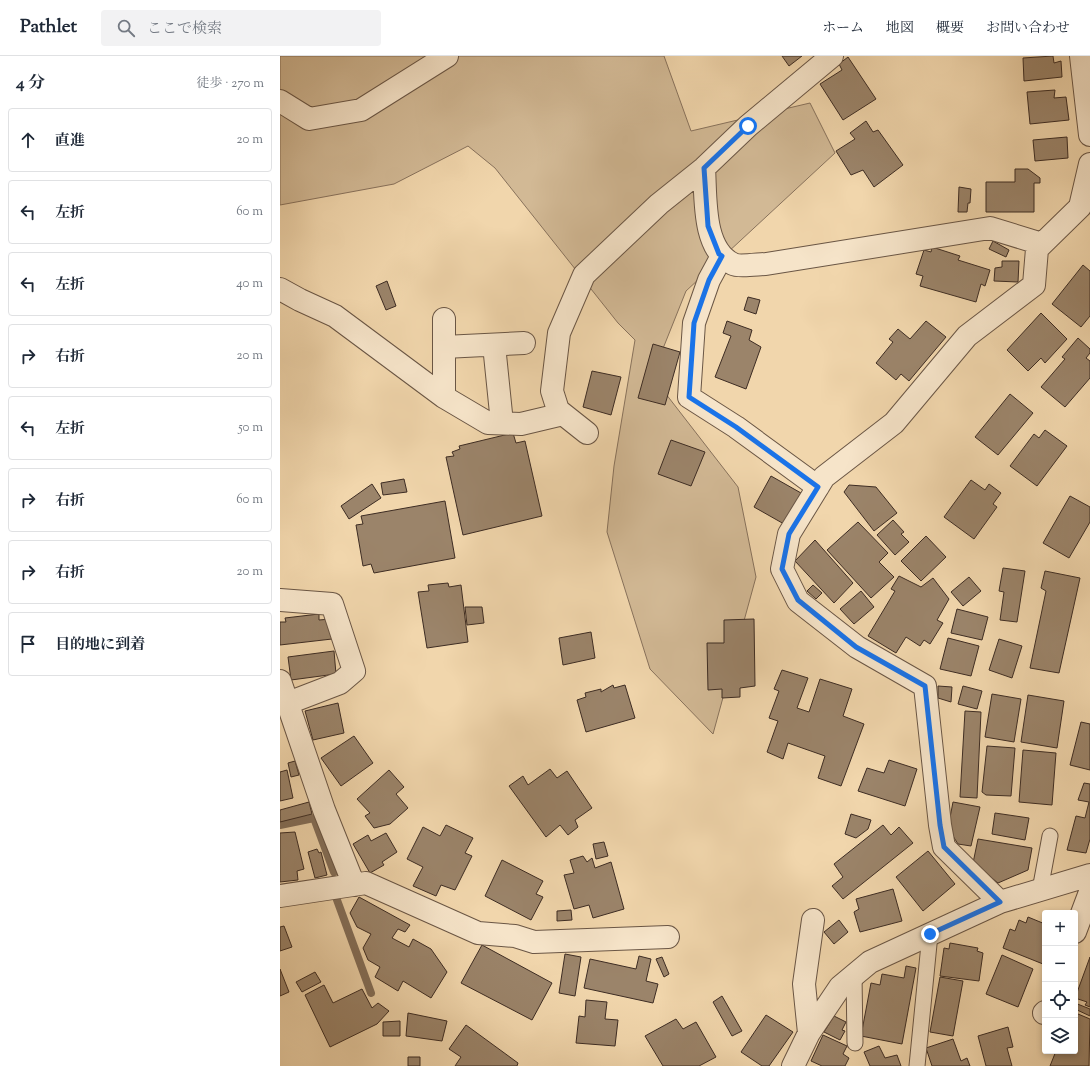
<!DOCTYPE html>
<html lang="ja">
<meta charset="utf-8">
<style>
:root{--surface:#fff;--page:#f2f2f3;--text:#1f2937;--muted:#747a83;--line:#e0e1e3}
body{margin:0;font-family:"Sorts Mill Goudy","Noto Serif JP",serif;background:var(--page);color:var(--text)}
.controls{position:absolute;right:12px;bottom:12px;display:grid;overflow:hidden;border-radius:4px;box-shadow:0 2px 6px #0003}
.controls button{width:36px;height:36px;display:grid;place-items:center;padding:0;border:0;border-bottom:1px solid var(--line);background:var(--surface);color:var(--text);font:20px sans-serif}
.stop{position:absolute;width:12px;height:12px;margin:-9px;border:3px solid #1a73e8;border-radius:50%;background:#fff}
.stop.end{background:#1a73e8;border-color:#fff;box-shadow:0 1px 4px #0008}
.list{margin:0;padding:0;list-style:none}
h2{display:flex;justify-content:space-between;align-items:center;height:52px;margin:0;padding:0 16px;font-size:17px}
h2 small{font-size:13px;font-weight:400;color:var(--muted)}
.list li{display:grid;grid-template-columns:26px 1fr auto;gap:12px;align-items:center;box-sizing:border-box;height:64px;margin:0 8px 8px;padding:0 8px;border:1px solid var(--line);border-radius:4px}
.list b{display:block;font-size:15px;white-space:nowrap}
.list em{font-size:13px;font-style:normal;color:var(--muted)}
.icon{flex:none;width:22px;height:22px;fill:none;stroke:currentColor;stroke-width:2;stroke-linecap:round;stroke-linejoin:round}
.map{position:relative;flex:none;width:810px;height:1010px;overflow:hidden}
header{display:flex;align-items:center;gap:24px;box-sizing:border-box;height:56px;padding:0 20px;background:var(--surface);border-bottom:1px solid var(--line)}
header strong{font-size:19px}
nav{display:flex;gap:22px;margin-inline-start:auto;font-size:14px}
.search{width:280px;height:36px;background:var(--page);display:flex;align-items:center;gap:10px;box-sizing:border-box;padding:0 14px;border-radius:4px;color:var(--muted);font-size:15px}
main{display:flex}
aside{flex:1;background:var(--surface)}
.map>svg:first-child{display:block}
.green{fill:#d2b995;stroke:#88725c}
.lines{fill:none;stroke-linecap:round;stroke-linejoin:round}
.stream{stroke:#846f59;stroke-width:8}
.building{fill:#9b846a;stroke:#3d2c23}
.service-casing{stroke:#6a5645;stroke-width:17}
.minor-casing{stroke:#6a5645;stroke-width:24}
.service{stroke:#f6e4c9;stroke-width:15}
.minor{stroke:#f6e4c9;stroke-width:22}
.route{stroke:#1a73e8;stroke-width:5}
</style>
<header>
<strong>Pathlet</strong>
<div class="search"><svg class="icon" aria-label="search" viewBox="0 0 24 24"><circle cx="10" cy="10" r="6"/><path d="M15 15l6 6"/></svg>ここで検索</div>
<nav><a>ホーム</a><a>地図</a><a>概要</a><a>お問い合わせ</a></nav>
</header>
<main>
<aside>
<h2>4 分<small>徒歩 · 270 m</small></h2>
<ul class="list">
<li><svg class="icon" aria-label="ahead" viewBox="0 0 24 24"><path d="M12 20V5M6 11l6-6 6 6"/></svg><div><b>直進</b></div><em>20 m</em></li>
<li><svg class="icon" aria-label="left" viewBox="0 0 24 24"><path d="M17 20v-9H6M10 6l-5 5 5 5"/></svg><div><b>左折</b></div><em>60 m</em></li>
<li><svg class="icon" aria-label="left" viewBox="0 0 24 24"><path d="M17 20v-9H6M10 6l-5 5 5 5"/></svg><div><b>左折</b></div><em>40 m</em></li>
<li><svg class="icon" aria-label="right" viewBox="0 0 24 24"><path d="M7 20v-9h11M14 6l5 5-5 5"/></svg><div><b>右折</b></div><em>20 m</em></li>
<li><svg class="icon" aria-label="left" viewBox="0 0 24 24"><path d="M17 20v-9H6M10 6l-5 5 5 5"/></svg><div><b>左折</b></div><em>50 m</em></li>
<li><svg class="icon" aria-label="right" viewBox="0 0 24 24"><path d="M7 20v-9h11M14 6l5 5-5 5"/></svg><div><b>右折</b></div><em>60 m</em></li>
<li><svg class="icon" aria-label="right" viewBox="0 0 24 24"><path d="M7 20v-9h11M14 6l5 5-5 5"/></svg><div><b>右折</b></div><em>20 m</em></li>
<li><svg class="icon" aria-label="arrive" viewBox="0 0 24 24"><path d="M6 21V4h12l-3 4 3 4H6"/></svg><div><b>目的地に到着</b></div></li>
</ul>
</aside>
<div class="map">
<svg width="810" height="1010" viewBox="0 0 810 1010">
<rect width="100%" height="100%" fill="#f1d6ac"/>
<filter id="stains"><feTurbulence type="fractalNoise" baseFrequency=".005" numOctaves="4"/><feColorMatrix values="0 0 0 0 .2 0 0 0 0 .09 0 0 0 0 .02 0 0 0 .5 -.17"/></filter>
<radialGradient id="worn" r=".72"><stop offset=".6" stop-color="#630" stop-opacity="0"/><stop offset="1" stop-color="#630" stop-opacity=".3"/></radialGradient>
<path class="green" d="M0 0H384L411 75 530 47 555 97 406 235 372 320 458 431 476 521 433 678 370 613 327 476 334 410 355 284 338 267 215 112 188 90 114 128 0 149Z"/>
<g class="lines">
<path class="stream" d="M0 769 34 762 54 816
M57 844 91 937"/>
</g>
<path class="building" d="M502 0H522L509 10Z
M773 0 774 7 781 5 782 21 744 25 743 2Z
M568 1 596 43 563 64 540 28 562 14 559 8Z
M775 34 774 42 786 41 789 64 750 68 747 36Z
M586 65 593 76 598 74 623 109 594 131 583 114 571 119 556 95 575 83 570 77Z
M787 81 788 102 755 105 753 84Z
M735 113H748L760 122V127H754V156H706V126H735Z
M679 131 691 133 690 147H688L687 156H678Z
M713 185 729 194 726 201 709 193Z
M652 191 680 200 678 204 710 214 705 230 701 228 696 246 640 230 643 220 636 218 644 194 651 196Z
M722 205H739L738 226 714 225 715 212 722 211Z
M803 209 810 215V260L801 271 772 248Z
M107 225 116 250 106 254 96 230Z
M468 241 480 244 476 258 464 254Z
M761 257 787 283 765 307 761 302 748 315 727 294Z
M447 265 472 274 469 284 481 291 466 333 435 321 451 280 443 277Z
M646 265 666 281 629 325 621 318 616 324 596 307 613 286 609 283 618 273 630 283Z
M798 282 810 293V297L806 302 810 305V322L785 351 761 331 785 303 782 301Z
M373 288 400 296 385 349 358 342Z
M312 315 341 321 331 359 303 351Z
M730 338 753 357 718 399 695 381Z
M765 374 787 390 757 430 730 410 754 378 759 382Z
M233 377 236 387 245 385 262 460 183 479 166 401 174 400 172 396 180 393 179 390Z
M391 384 425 396 411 430 378 418Z
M491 420 521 437 504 468 474 451Z
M124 423 127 436 103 439 101 427Z
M691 424 705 434 709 428 721 437 713 448 717 451 694 483 664 461Z
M92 428 101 442 69 463 61 450Z
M569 429 596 431 617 457 594 475 564 436Z
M790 440 810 451V466L789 502 763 487Z
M165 445 175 502 94 517 91 508 83 510 76 469 83 468 81 460Z
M613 464 624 476 621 478 629 486 615 499 597 479Z
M578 466 608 497 599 506 614 521 591 542 547 494Z
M646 480 666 501 641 525 621 505Z
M535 484 573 527 554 547 515 505Z
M723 512 745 515 737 566 720 564 724 536 719 535Z
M765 515 800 522 779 617 750 612 766 535 761 532Z
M619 520 641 531 653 522 669 543 657 564 663 567 650 588 644 584 640 590 626 581 616 597 588 580 615 535 611 533Z
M689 521 701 535 683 550 671 536Z
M168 527 169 531 181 529 188 586 147 592 138 536 149 535 148 529Z
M533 529 542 537 536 543 527 535Z
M581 535 594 551 574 568 560 553Z
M185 551H202L204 567 187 569Z
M677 553 708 561 702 584 671 577Z
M39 558V564L51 563 52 583 0 589V566H6L5 562Z
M474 563 475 630 460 632V641L442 642V633L428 634 427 587H444V564Z
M311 576 315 602 283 609 279 582Z
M668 582 699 590 691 620 660 613Z
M719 583 742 590 732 622 709 614Z
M54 595 56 618 11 624 8 601Z
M502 614 528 622 517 652 529 656 540 623 572 633 563 660 584 668 561 730 538 722 545 700 508 687 503 703 487 696 498 665 489 662 499 635 494 633Z
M333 629 334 632 345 629 355 662 306 676 297 644 306 641 305 637 321 633V636Z
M658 630 672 631 671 646 658 642Z
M683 630 702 635 697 653 678 648Z
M712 638 741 643 734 686 705 681Z
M748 639 784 645 777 692 741 686Z
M58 647 64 677 33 684 25 655Z
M685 655 701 656 697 742 680 741Z
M801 666 810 668V714L790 709Z
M74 680 93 707 61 730 41 702Z
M707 690 735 692 731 740 706 739 702 736Z
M743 694 776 697 772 749 739 746Z
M609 704 637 713 625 750 578 735 587 712 604 717Z
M15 705 19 719 11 721 8 707Z
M270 713 277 722 287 715 312 752 295 764 298 771 288 779 280 769 266 781 229 730 243 720 248 729Z
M7 714 13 742 0 745V716Z
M109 714 124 731 116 738 128 752 110 768 94 772 85 760 90 757 77 743Z
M804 727 810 728V783L806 797 787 794 796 760 805 762 809 746 798 744Z
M29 746 32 758 0 766V754Z
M673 746 700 751 691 790 678 788 668 772Z
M715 757 749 762 745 784 712 778Z
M571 758 591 764 588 773 576 782 565 778Z
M166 769 193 782 185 797 192 800 175 834 161 829 156 840 133 830 143 811 127 803 143 771 160 780Z
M603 769 611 779 619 771 633 787 563 843 552 830 563 821 554 808Z
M15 776 24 813 17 815 18 824 0 826V777Z
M106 777 117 796 102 806 104 809 90 817 73 788 88 779 91 785Z
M698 783 752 792 748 814 718 827 693 807Z
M324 786 328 800 316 803 313 788Z
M37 793 39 797 41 796 47 819 35 822 28 796Z
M648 795 675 828 643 855 616 821Z
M303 800 307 806 312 802 315 812 331 806 344 853 313 862 309 849 294 853 284 819 294 817 290 804Z
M222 804 263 825 256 838 263 841 251 864 205 840Z
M613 833 622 865 580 876 574 856 579 853 576 843Z
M79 841 130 869 125 876 118 873 112 882 129 891 133 883 151 893 167 916 151 942 123 925 118 935 95 921 100 911 88 904 83 892 91 878 77 871 70 857Z
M291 854 292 864 277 865V855Z
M748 861 765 868V903L763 908 723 892 730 873 735 875 739 864 746 867Z
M559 864 568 876 554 888 544 876Z
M4 870 12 891 0 895V871Z
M670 887 698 892 697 895 703 897 699 925 660 920 664 892 669 893Z
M202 889 272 927 252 964 181 927Z
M285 898 301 901 295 940 279 937Z
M722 899 753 913 738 951 706 938Z
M359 900 371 903 366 925 378 928 373 947 304 932 310 903 356 913Z
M382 901 389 918 384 921 376 903Z
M810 901V951L805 949 807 946 795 942Z
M626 910 636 912 622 988 581 980 591 927 600 929 602 918 624 922Z
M0 913 9 936 0 940Z
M35 916 41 926 22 936 16 926Z
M660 921 683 925 673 980 650 976Z
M44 929 53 947 82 933 92 952 98 947 109 955 97 968 50 991 25 939Z
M442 940 462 975 452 980 433 946Z
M306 944 327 946 325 963 338 964 335 990 296 987 299 960 305 961Z
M795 947 810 953V960L795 953Z
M128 957 167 965 162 985 126 980Z
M798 958 810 963 809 1010H770L776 995H795V963Z
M486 959 513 976 489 1010H482L461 996Z
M554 960 566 966 562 974 565 975 560 984 544 976Z
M396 963 403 973 416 966 436 1001 419 1010H383L365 980Z
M120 965V980H103V966Z
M186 969 238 1007 237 1010H175L181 1001 169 993Z
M728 971 733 991 727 992 732 1010H706L698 980Z
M543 979 567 990 563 998 569 1002 565 1010H542L531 1005Z
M673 983 681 1005 687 1002 690 1010H652L646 992Z
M599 990 605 1002 617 999 621 1010H590L584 996Z
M128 1001H140V1010H128Z"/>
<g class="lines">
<defs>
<path id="service" d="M760 834 770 780
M574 919 575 987
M637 1010 650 878"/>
<path id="minor" d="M801 0 810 79
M0 45 29 63 81 54 167 0
M424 112C426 141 422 193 453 208 459 211 479 208 486 208L710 172 762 188
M442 200 429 224 414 267 409 341 456 371 538 431
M0 233 20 244 55 260 164 341 208 367 241 368 283 358
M214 289 222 367
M164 291 244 287
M164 341V263
M307 377 278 354 272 335 279 277 304 219 379 148 424 112 468 70 552 0
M0 544 52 548 74 615 60 627 8 647
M0 625 44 754 74 829
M0 840 86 827 198 877 235 880 254 886 388 881
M720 846 664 791 660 769 645 630 577 591 518 545 502 513 509 478 544 421 614 367 687 280 754 229 757 193 800 151 810 108
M795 876 810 836
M764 957 765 956
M529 977 524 928 533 864
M513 1010 529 977 560 931 590 906 720 846 810 819"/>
</defs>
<use href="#service" class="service-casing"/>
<use href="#minor" class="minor-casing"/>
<use href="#service" class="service"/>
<use href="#minor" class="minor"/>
</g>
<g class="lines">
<path class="route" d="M468 70 424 112 428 170 439 198 442 200 429 224 414 267 409 341 456 371 538 431 509 478 502 513 518 544 576 591 645 630 660 769 664 791 720 846 650 878"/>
</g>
<rect width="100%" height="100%" filter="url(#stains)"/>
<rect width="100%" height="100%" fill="url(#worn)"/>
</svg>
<div class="controls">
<button>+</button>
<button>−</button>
<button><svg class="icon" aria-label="locate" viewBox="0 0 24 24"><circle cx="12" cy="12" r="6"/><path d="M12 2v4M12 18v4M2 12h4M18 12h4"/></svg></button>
<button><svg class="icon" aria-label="layers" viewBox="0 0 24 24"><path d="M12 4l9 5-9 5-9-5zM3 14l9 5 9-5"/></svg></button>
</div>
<div class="stop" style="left:468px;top:70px"></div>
<div class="stop end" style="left:650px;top:878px"></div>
</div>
</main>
